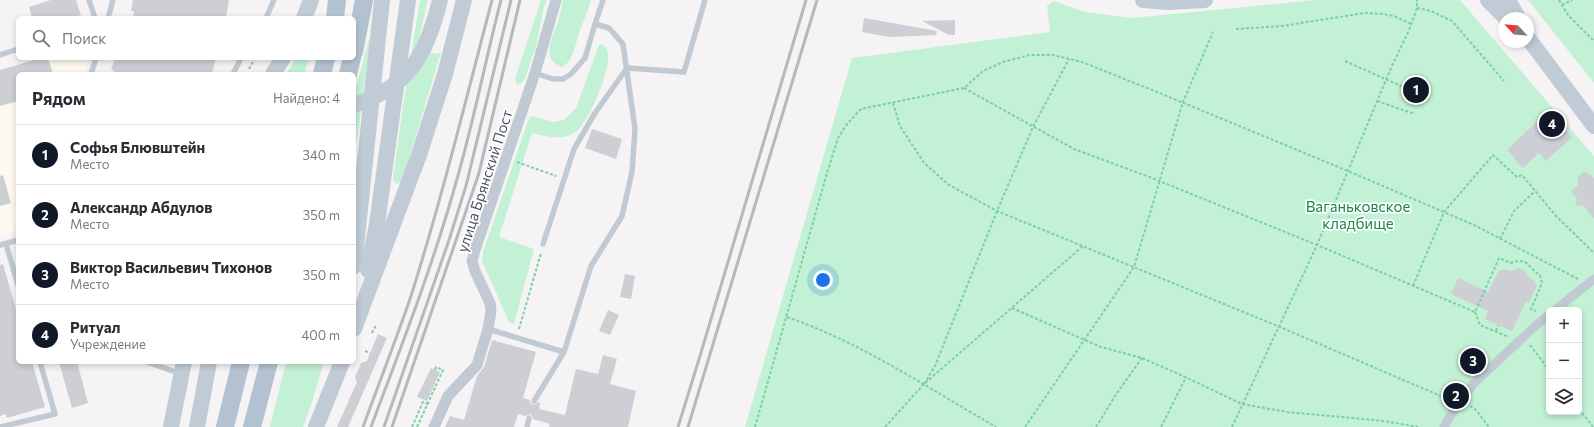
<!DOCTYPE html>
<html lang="ru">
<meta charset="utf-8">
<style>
:root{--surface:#fff;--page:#f7f7f7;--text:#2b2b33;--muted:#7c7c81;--line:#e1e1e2;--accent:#111827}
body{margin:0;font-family:Commissioner,sans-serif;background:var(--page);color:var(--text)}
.controls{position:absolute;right:12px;bottom:12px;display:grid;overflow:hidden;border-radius:6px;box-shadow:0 2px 6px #0003}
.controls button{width:36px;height:36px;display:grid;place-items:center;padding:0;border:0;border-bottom:1px solid var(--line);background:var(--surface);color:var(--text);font:20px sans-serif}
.compass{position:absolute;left:1498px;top:12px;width:36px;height:36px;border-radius:50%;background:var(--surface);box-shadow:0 2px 6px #0003;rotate:296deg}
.you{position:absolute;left:823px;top:280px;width:14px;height:14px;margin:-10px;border:3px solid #fff;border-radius:50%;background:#1a73e8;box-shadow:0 0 0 6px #1a73e833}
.badge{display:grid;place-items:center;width:26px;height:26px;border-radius:50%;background:var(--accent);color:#fff;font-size:13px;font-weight:700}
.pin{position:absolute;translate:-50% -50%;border:2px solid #fff;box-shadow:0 1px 4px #0006}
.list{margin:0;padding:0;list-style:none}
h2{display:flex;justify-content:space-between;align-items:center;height:52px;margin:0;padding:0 16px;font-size:17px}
h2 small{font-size:13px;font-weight:400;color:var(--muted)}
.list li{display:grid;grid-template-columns:26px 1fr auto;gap:12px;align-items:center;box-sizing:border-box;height:60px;padding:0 16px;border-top:1px solid var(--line)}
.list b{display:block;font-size:15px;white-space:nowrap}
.list p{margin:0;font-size:13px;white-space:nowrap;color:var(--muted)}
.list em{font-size:13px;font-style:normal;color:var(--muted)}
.icon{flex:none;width:22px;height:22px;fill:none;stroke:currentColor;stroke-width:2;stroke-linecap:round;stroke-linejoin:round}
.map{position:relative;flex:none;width:1594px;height:427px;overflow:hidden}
.search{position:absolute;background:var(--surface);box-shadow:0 2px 6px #0003;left:16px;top:16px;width:340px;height:44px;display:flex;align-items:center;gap:10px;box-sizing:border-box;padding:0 14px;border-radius:6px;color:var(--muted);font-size:15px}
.panel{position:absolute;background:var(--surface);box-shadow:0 2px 6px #0003;left:16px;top:72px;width:340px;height:292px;border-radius:6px}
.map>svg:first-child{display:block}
.commercial{fill:#fdf9ef}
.green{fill:#c3f1d5;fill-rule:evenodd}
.building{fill:#cdcfd5}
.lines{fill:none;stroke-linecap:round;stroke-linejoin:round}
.path{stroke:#7ad0a6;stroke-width:2;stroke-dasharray:3 2;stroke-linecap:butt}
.service{stroke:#c1cad2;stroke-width:5.5}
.pedestrian{stroke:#c1cad2;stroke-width:9}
.minor{stroke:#c1cad2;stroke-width:11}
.secondary{stroke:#c1cbd6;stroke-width:16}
.primary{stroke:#b3c2d1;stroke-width:18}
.rail{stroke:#b5b8bd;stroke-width:3}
.secondary-bridge{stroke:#c1cbd6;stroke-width:16}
.primary-bridge{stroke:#b3c2d1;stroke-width:18}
.labels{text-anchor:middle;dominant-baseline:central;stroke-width:3.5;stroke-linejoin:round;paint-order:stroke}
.street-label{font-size:15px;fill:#4a5661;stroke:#fff}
.park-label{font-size:15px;fill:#17864f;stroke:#fff}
</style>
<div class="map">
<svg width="1594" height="427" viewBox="0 0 1594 427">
<rect width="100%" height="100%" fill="#f5f3f3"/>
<path class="commercial" d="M41 58H89L84 74H18V224L14 232 0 236V70Z"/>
<path class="green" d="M420 0H428L418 43 421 50 437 54 441 52 403 179 398 184 395 183 393 179 403 106Z
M541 0H547L544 7 535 51C530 58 529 73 522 83L517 85 515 79Z
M563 0H591C588 11 584 20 580 30 576 41 574 61 562 67 538 59 555 34 559 18 561 12 561 6 563 0Z
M1316 0H1460L1594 156V427H745L852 58 1050 32 1047 6 1054 1 1085 12 1132 18ZM1549 310H1579V412H1549Z
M1528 0H1594V83Z
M369 39H371L354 161V96Z
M602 44C605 46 608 50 608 54 611 70 589 120 577 131 563 142 546 136 532 133L499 237 534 249 514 324 509 322 485 268 482 261 483 252 529 118 532 116 553 122 564 120 576 108 599 45Z
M296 58H309L304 74H286Z
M286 362H324L312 402 303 427H270Z"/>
<path class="building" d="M51 0H76L81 15 71 18H32L29 7Z
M133 0H229L226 18H133L134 11H131Z
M864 18 937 31 936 35 889 37 862 32Z
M955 20V35H949L922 21Z
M41 58H48L53 74H18V101L0 106V70Z
M115 58H216L212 74H114V71L111 70Z
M1548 111 1572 137 1546 161 1539 153 1523 168 1507 150Z
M592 129 622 139 616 159 585 148Z
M1583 172 1588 173 1594 178V219L1584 206 1575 205 1577 198 1571 191 1578 185V177Z
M3 175 11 203 0 206V176Z
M3 264 18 316V362H32L45 407 7 418 5 414 0 416V265Z
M1518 268 1524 270 1528 277 1535 281 1537 286 1529 303 1526 301 1512 331 1485 319 1488 311 1451 294 1458 278 1488 292 1499 271 1504 269 1511 271Z
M625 274 635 276 631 299 620 297Z
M608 310 619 315 610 335 599 331Z
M378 334 387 338 348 427H337L357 382 355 377 361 363 367 361Z
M492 340 536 352 523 398 530 400V403L534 405 538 402 540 403 539 409 565 415 576 369 598 374 603 355 617 359 610 384 636 391 628 427H549L550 424 533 419 532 415 530 414 525 416 518 414 514 427H445L450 416 464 420 477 376 484 367Z
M59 362H77L88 403 72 408Z
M431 368 440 372 427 401 417 397Z"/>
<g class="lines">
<path class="path" d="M1559 0 1568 15 1594 41
M1562 5 1572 0
M1417 8 1431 11 1452 21 1504 81
M1236 29 1282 26 1365 13 1383 14 1394 16 1411 24
M1345 61 1421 95
M249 69 254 60
M964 88 1074 149 1152 178 1317 245 1475 312 1499 258 1511 263C1528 256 1528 268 1540 275L1542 283 1531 309 1536 311
M1377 101 1415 114
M893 103 900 126 924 163 949 185 997 211 1280 327 1450 400
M517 162 556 176
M1500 239 1514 211 1535 191
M1413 286 1444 212 1493 155 1517 177 1522 175 1556 216 1594 253
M1012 308 1101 347 1142 358 1181 375 1242 404 1287 412 1384 421 1418 427
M1475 312 1480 325 1509 337
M787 317C862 343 928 388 996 427
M519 329 541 253
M1496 331 1498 325
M372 333 376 325
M1530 345 1549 370
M365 351 370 353
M924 384 935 366 997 211 1033 127 1069 59
M1470 406 1476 410 1489 427
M1579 409 1593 427
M412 427 423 402 428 404
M417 427 443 370 436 367 435 370
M755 427 827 173 838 138 847 124 861 109 964 88 983 71 1003 62 1029 55H1053L1082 62 1157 92 1348 171 1474 225 1578 279
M885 427 924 384 1083 246
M1025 427 1134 267 1183 102 1213 32
M1096 427 1117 393 1142 358
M1161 427 1186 377
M1232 427 1317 245 1391 68 1409 30 1417 8V0"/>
<path class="service" d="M89 0 95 18
M108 18 113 0
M266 18 274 0
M595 24 603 0
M0 55 18 49
M91 74 96 58
M233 74 241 58
M6 244 18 285
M543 244 574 149 595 113 627 68 684 72 705 0
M0 245 18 240
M488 329 564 352
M147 362 181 374
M534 401 564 352 591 266 622 216 632 172 635 129 623 44 609 28 595 24 585 58 571 74 563 79H553L535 73
M0 427 55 414 40 362
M527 427 529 418"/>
<path class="pedestrian" d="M1555 310 1594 279
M1444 427 1450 416 1473 384 1533 328 1549 315"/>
<path class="minor" d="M434 427 448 396 477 365 488 329 491 311 490 303 475 271 472 261 475 250 535 73 556 0"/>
<path class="secondary" d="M1143 0 1169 2 1205 0
M1488 0 1506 18
M1508 0 1518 18
M304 18 311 0
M1528 38 1594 126
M273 74 283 58
M354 266 382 0
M368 270 377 224 408 0
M354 329 419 155 445 74 464 0
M171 427 184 362
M197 427 209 362
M316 427 342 362"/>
<path class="primary" d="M335 18 337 0
M354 52 364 0
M322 74 326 58
M348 74 352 58
M225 427 241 362"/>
<path class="rail" d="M363 427C379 383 396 340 411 296 442 198 466 99 492 0
M371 427C401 347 432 268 455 186 473 125 485 62 501 0
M384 427 449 240 466 186 511 0
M392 427 479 173 520 0
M678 427 700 356 806 0
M688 427 817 0"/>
<path class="secondary-bridge" d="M354 105C409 87 427 54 440 0"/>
<path class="primary-bridge" d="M252 427 269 362"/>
</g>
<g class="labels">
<g class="street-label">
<text transform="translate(484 181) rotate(-72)">улица Брянский Пост</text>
</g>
<g class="park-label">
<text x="1358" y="206">Ваганьковское<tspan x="1358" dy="17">кладбище</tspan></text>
</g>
</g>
</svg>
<div class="controls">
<button>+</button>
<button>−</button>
<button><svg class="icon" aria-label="layers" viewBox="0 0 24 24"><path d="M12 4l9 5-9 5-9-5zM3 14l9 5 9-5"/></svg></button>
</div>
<svg class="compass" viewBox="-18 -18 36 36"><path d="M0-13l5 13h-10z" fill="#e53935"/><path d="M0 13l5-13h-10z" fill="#7c7c81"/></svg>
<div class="you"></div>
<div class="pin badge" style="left:1416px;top:90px">1</div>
<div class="pin badge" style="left:1456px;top:396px">2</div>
<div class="pin badge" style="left:1473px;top:361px">3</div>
<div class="pin badge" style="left:1552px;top:124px">4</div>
<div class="search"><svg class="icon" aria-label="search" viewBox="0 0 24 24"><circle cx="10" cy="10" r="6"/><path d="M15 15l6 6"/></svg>Поиск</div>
<section class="panel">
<h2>Рядом<small>Найдено: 4</small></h2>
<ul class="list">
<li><span class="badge">1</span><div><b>Софья Блювштейн</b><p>Место</p></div><em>340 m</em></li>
<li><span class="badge">2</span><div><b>Александр Абдулов</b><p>Место</p></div><em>350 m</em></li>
<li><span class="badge">3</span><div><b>Виктор Васильевич Тихонов</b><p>Место</p></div><em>350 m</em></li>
<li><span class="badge">4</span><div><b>Ритуал</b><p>Учреждение</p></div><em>400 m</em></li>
</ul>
</section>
</div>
